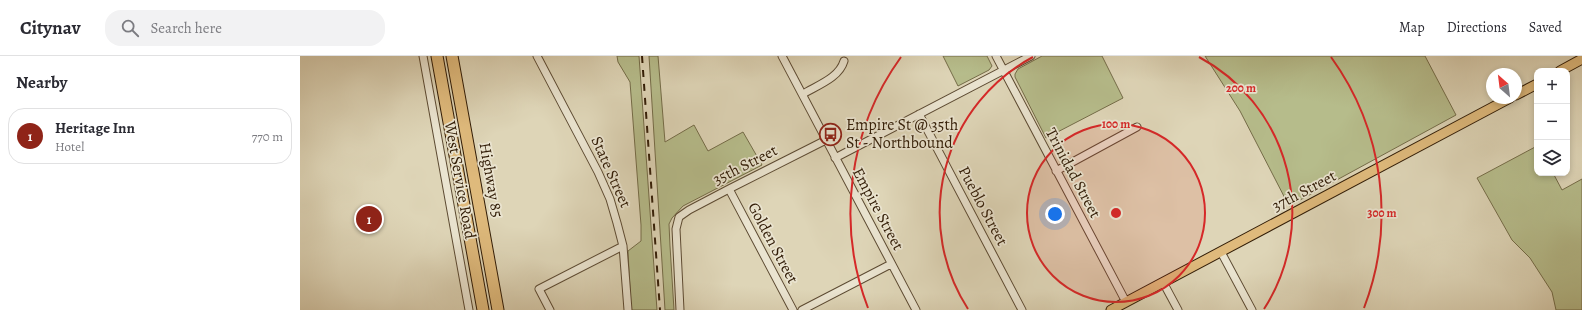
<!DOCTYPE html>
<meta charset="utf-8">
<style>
:root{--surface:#fff;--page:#f2f2f3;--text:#2b2b33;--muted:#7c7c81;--line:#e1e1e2;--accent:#8f2418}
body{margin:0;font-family:Alegreya,serif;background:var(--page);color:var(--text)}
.controls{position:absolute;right:12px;top:12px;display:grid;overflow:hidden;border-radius:8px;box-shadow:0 2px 6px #0003}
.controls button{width:36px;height:36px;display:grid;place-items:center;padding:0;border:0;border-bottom:1px solid var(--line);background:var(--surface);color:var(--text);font:20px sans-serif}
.compass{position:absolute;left:1186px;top:12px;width:36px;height:36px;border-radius:50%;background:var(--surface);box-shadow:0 2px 6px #0003;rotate:332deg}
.you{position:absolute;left:755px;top:158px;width:14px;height:14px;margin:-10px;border:3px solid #fff;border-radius:50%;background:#1a73e8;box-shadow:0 0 0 6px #1a73e833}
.badge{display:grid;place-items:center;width:26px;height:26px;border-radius:50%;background:var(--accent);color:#fff;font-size:13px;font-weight:700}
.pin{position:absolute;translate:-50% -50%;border:2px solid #fff;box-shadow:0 1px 4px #0006}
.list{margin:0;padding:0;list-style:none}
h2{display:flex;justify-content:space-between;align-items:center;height:52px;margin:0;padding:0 16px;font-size:17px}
h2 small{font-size:13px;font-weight:400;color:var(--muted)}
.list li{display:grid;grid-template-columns:26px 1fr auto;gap:12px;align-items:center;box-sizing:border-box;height:56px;margin:0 8px 8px;padding:0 8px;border:1px solid var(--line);border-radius:16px}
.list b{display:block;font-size:15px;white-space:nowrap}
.list p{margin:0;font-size:13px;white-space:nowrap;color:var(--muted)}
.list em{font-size:13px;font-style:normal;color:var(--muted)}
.icon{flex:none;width:22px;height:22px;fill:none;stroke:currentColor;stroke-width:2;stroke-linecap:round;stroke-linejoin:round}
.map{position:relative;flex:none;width:1282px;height:254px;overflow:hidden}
header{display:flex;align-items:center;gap:24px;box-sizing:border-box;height:56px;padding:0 20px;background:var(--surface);border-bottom:1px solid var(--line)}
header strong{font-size:19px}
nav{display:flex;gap:22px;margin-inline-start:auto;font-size:14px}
.search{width:280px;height:36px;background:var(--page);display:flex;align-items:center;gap:10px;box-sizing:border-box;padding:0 14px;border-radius:16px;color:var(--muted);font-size:15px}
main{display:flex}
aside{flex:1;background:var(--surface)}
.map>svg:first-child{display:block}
.green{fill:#b6bc8b;stroke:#746c48}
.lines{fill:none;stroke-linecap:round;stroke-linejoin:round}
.minor-casing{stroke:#5c4a32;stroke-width:9}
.major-casing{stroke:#311c06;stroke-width:11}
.highway-casing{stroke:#311c06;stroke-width:13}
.minor{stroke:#eae4d0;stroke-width:7}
.major{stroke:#dfba7c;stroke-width:9}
.highway{stroke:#dfba7c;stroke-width:11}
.rail{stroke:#311c06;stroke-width:2;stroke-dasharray:7 7;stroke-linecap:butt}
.ring{fill:none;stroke:#d62828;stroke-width:2}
.labels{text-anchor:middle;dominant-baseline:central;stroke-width:3.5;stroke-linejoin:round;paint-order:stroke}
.poi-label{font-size:16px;fill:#311c06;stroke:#eae4d0;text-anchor:start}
.street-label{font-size:16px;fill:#311c06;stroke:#eae4d0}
.centre{fill:#d62828;stroke:#eae4d0;stroke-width:2}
.ring-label{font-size:12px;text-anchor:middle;font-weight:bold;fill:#d62828;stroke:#eae4d0;stroke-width:3.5;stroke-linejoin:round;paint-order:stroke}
</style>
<header>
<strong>Citynav</strong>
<div class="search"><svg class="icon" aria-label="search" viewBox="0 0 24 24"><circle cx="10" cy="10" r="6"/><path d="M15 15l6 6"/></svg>Search here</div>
<nav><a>Map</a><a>Directions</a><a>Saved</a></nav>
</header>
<main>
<aside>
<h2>Nearby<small></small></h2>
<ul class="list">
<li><span class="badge">1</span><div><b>Heritage Inn</b><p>Hotel</p></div><em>770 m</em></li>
</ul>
</aside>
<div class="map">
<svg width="1282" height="254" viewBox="0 0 1282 254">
<rect width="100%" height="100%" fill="#ded5b7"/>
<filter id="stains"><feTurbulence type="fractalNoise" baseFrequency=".005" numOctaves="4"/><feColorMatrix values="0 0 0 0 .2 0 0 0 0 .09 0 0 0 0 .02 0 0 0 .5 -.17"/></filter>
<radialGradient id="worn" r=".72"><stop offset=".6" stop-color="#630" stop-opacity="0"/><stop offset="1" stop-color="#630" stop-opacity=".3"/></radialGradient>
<path class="green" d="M317 0H339L357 254H331L328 195 341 185V169L330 26 318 6Z
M349 0H358L365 86 394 69 408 95 443 76 462 109 383 150 372 162 369 168 370 190 374 254H365Z
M643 0H687L692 10 689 14 658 30Z
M742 0H802L823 42 746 82 715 21V18L718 13Z
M905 0H1125L1156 59 989 150 940 55Z
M1237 90V117H1253L1262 134 1282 123V254H1256L1252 236 1230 202 1212 184 1177 122Z"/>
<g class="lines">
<defs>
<path id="minor" d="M123 0 169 254
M237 0 298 116 310 143 317 167 323 190 328 254
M482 0 616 254
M696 0 826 246
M503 38C518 29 539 22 544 5
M619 58 722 254
M535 102 731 0
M756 115 837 71
M429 133 493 254
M921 196 952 254
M863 226 878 254
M250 254 239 233 323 190
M380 254 376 173 379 161 389 154 429 133 526 84
M502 254 591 208"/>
<path id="major" d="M1260 15 1282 3
M1216 39 1237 28
M811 254 1210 42"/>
<path id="highway" d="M137 0 183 254
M152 0 198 254"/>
</defs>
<use href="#minor" class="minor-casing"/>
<use href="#major" class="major-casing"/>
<use href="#highway" class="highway-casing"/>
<use href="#minor" class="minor"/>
<use href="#major" class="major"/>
<use href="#highway" class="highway"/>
<path class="rail" d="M342 0 360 254"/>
</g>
<circle cx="816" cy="157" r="89" fill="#d62828" fill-opacity=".12"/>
<g class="ring">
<circle cx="816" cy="157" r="89"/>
<path d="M668 253A177 177 0 0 1 733 1M899 1A177 177 0 0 1 964 253"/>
<path d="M568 252A266 266 0 0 1 601 1M1031 1A266 266 0 0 1 1064 252"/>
</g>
<defs>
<symbol id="bus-ring" viewBox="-11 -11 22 22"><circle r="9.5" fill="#eae4d0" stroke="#8f2418" stroke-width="1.5"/><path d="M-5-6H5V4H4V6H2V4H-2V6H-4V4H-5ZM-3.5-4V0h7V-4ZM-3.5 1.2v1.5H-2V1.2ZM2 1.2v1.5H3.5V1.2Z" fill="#8f2418"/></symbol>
</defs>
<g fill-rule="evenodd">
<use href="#bus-ring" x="518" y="66" width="25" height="25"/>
</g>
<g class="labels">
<g class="poi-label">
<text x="546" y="69">Empire St @ 35th<tspan x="546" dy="18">St - Northbound</tspan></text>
</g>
<g class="street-label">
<text transform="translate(445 109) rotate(-27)">35th Street</text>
<text transform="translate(311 116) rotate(66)">State Street</text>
<text transform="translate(773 117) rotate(62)">Trinidad Street</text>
<text transform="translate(160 124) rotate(80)">West Service Road</text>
<text transform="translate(191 124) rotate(80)">Highway 85</text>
<text transform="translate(1004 135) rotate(-28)">37th Street</text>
<text transform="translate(683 150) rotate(62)">Pueblo Street</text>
<text transform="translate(578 153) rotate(62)">Empire Street</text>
<text transform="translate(473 187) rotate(62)">Golden Street</text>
</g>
</g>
<circle cx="816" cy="157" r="6" class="centre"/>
<g class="ring-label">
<text x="941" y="36">200 m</text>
<text x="816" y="72">100 m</text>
<text x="1082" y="161">300 m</text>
</g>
<rect width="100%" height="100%" filter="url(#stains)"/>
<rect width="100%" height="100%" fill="url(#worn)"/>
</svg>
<div class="controls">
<button>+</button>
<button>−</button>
<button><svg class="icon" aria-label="layers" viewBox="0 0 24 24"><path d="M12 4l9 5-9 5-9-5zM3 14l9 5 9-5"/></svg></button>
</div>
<svg class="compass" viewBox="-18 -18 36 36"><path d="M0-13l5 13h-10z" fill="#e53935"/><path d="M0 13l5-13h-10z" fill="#7c7c81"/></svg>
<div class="you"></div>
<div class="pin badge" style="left:69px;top:163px">1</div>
</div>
</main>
